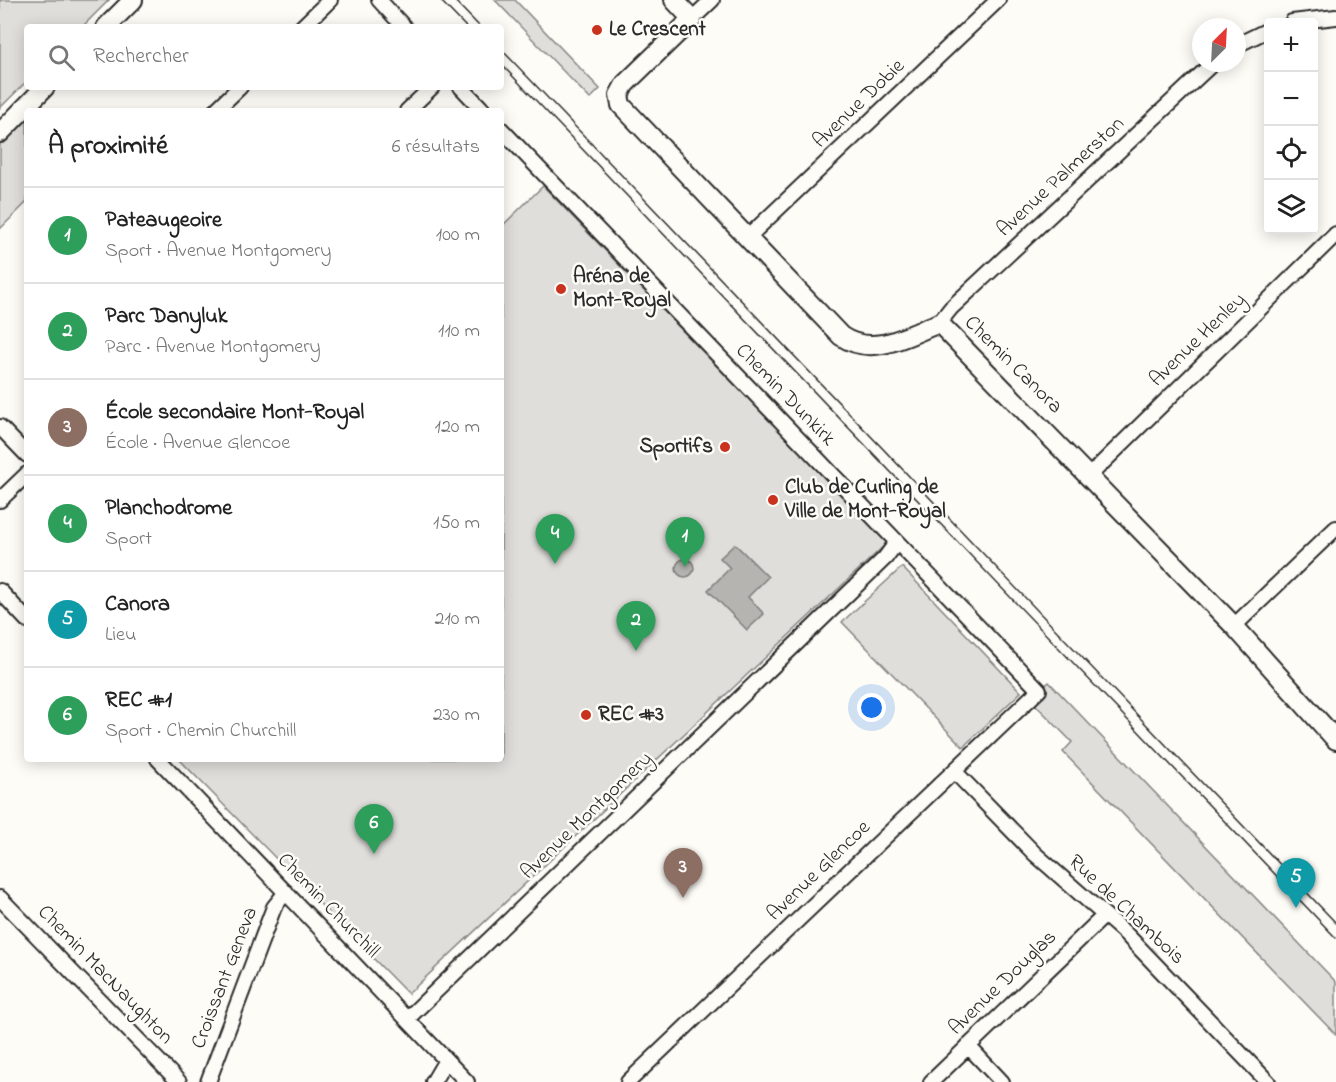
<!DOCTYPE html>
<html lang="fr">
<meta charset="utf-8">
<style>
:root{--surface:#fff;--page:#f2f2f2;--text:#222;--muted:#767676;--line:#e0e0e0;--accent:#b45309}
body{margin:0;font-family:"Indie Flower",sans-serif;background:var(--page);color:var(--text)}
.controls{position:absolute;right:18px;top:18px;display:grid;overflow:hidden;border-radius:6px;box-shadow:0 3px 15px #0003}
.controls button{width:54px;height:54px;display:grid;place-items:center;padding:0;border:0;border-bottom:2px solid var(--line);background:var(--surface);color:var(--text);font:30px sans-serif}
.compass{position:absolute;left:1192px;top:18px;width:54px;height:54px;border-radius:50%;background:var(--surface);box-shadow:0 3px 15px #0003;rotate:24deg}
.you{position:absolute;left:872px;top:708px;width:21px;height:21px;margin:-15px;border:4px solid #fff;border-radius:50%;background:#1a73e8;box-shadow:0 0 0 9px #1a73e833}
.badge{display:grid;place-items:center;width:39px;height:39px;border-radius:50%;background:var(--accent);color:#fff;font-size:20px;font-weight:700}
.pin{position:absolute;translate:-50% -50px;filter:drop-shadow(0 2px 3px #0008)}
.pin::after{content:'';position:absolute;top:32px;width:21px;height:18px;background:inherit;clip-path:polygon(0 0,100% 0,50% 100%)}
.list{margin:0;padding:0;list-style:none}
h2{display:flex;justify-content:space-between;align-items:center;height:78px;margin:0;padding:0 24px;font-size:26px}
h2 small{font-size:20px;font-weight:400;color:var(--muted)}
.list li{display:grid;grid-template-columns:39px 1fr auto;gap:18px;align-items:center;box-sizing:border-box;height:96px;padding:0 24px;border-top:2px solid var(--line)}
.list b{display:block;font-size:22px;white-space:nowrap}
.list p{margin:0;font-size:20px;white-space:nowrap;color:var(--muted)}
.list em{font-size:20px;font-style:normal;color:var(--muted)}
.icon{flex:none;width:33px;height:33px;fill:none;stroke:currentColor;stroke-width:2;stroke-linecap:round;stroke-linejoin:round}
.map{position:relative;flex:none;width:1336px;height:1082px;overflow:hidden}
.search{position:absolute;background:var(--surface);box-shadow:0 3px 15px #0003;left:24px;top:24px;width:480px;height:66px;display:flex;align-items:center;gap:15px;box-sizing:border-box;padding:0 21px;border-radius:6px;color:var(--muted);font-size:22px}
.panel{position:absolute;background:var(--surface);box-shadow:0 3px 15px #0003;left:24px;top:108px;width:480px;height:654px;border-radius:6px}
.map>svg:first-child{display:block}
.green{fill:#dfdeda;stroke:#858482;stroke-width:1.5}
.water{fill:#b5b4b1;stroke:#7e7d7b;stroke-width:1.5}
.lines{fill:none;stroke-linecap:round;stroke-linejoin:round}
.minor-casing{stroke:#2b2b2b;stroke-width:18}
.tertiary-casing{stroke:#2b2b2b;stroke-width:22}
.minor{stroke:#fdfcf7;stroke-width:14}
.tertiary{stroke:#fdfcf7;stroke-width:18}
.tram{stroke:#2b2b2b;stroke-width:1.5}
.poi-dot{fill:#c8321e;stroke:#fdfcf7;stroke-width:2}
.labels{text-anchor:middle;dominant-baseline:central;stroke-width:5;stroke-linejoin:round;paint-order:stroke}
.poi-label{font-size:21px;font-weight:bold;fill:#2b2b2b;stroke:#fdfcf7;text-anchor:start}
.street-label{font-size:21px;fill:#2b2b2b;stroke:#fdfcf7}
</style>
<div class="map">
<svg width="1336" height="1082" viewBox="0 0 1336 1082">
<rect width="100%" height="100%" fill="#fdfcf7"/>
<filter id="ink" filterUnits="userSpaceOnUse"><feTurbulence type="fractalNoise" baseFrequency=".0167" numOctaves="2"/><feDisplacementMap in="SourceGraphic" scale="12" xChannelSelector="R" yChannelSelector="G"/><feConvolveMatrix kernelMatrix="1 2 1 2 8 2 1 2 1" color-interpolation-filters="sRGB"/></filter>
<g filter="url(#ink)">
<path class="green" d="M0 0H109L82 27H27V81L0 108Z
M495 0H515L600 89 590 99Z
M27 117V202L0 229V133Z
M543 186 887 543 408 994 179 759H501V227Z
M902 567 1021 692 963 747 842 622Z
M1049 682 1336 982V1035L1063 752 1072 742 1030 699Z"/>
<path class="water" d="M735 544 768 577 748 597 764 614 747 630 708 590 730 568 720 558Z
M676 568a9 9 0 1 1 18 0a9 9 0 1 1-18 0Z"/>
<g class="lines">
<defs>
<path id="minor" d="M379 0 404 27
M692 19 712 0
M1292 22 1336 17
M302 27 330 0
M1237 45 1268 30
M461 87 484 111
M215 111 240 87
M407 111 432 87
M501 129 1039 690 628 1082
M747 238 998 0
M939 323 951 308 1213 63
M0 427 27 455
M1090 475 1336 234
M0 500 27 474
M0 591 27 620
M1234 626 1336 528
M158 759 467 1082
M954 771 1035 854 1125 933 1268 1082
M0 898 179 1082
M407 1019 885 558 897 542
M968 1046 1002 1082
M208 1082 274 907 286 892
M433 1082 446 1060
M931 1082 1104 916"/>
<path id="tertiary" d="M674 0 692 19 625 84 619 95 621 105 841 336C873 358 908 335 939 323L1234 626 1336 740
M106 27 133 0
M0 133 45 87"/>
</defs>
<use href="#minor" class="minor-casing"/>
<use href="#tertiary" class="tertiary-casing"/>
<use href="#minor" class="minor"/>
<use href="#tertiary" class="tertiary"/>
<path class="tram" d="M440 0 466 27
M454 0 480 27
M501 49 1336 923
M501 64 1336 938"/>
</g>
</g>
<g class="poi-dot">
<circle cx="597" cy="30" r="6"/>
<circle cx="561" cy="289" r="6"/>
<circle cx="725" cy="447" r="6"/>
<circle cx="773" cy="500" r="6"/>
<circle cx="586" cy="715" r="6"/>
</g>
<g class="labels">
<g class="poi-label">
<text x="609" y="30">Le Crescent</text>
<text x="573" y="277">Aréna de<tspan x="573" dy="24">Mont-Royal</tspan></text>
<text x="713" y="447" text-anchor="end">Sportifs</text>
<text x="785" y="488">Club de Curling de<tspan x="785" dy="24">Ville de Mont-Royal</tspan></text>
<text x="598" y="715">REC #3</text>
</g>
<g class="street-label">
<text transform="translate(859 104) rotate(-44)">Avenue Dobie</text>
<text transform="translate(1061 177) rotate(-43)">Avenue Palmerston</text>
<text transform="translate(1198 340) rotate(-44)">Avenue Henley</text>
<text transform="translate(1013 365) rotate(45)">Chemin Canora</text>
<text transform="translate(785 395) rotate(46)">Chemin Dunkirk</text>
<text transform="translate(587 816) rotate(-44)">Avenue Montgomery</text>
<text transform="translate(819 871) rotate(-44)">Avenue Glencoe</text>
<text transform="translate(328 906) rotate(46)">Chemin Churchill</text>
<text transform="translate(1126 910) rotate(43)">Rue de Chambois</text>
<text transform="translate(105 975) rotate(46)">Chemin MacNaughton</text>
<text transform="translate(225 978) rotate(-69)">Croissant Geneva</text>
<text transform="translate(1003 983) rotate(-44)">Avenue Douglas</text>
</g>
</g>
</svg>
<div class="controls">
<button>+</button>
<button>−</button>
<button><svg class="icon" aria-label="locate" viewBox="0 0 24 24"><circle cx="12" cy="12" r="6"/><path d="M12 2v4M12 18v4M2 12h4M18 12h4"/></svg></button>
<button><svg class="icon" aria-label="layers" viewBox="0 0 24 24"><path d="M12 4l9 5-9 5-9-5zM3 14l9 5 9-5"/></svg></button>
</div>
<svg class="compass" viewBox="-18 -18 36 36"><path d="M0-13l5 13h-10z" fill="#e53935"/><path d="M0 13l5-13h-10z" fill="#767676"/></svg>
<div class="you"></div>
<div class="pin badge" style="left:685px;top:567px;background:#2e9e5b">1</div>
<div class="pin badge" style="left:636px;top:651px;background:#2e9e5b">2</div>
<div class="pin badge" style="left:683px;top:898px;background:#8d6e63">3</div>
<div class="pin badge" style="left:555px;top:564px;background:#2e9e5b">4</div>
<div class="pin badge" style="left:1296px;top:908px;background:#0f9aa8">5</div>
<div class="pin badge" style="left:374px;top:854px;background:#2e9e5b">6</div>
<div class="search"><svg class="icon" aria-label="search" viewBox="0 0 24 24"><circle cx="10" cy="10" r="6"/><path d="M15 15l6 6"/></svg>Rechercher</div>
<section class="panel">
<h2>À proximité<small>6 résultats</small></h2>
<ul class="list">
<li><span class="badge" style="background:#2e9e5b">1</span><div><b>Pateaugeoire</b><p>Sport · Avenue Montgomery</p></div><em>100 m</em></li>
<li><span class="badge" style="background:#2e9e5b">2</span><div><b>Parc Danyluk</b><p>Parc · Avenue Montgomery</p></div><em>110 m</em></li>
<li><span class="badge" style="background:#8d6e63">3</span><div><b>École secondaire Mont-Royal</b><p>École · Avenue Glencoe</p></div><em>120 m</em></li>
<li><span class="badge" style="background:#2e9e5b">4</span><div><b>Planchodrome</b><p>Sport</p></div><em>150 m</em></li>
<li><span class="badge" style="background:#0f9aa8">5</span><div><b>Canora</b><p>Lieu</p></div><em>210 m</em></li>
<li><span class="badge" style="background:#2e9e5b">6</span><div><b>REC #1</b><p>Sport · Chemin Churchill</p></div><em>230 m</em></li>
</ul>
</section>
</div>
